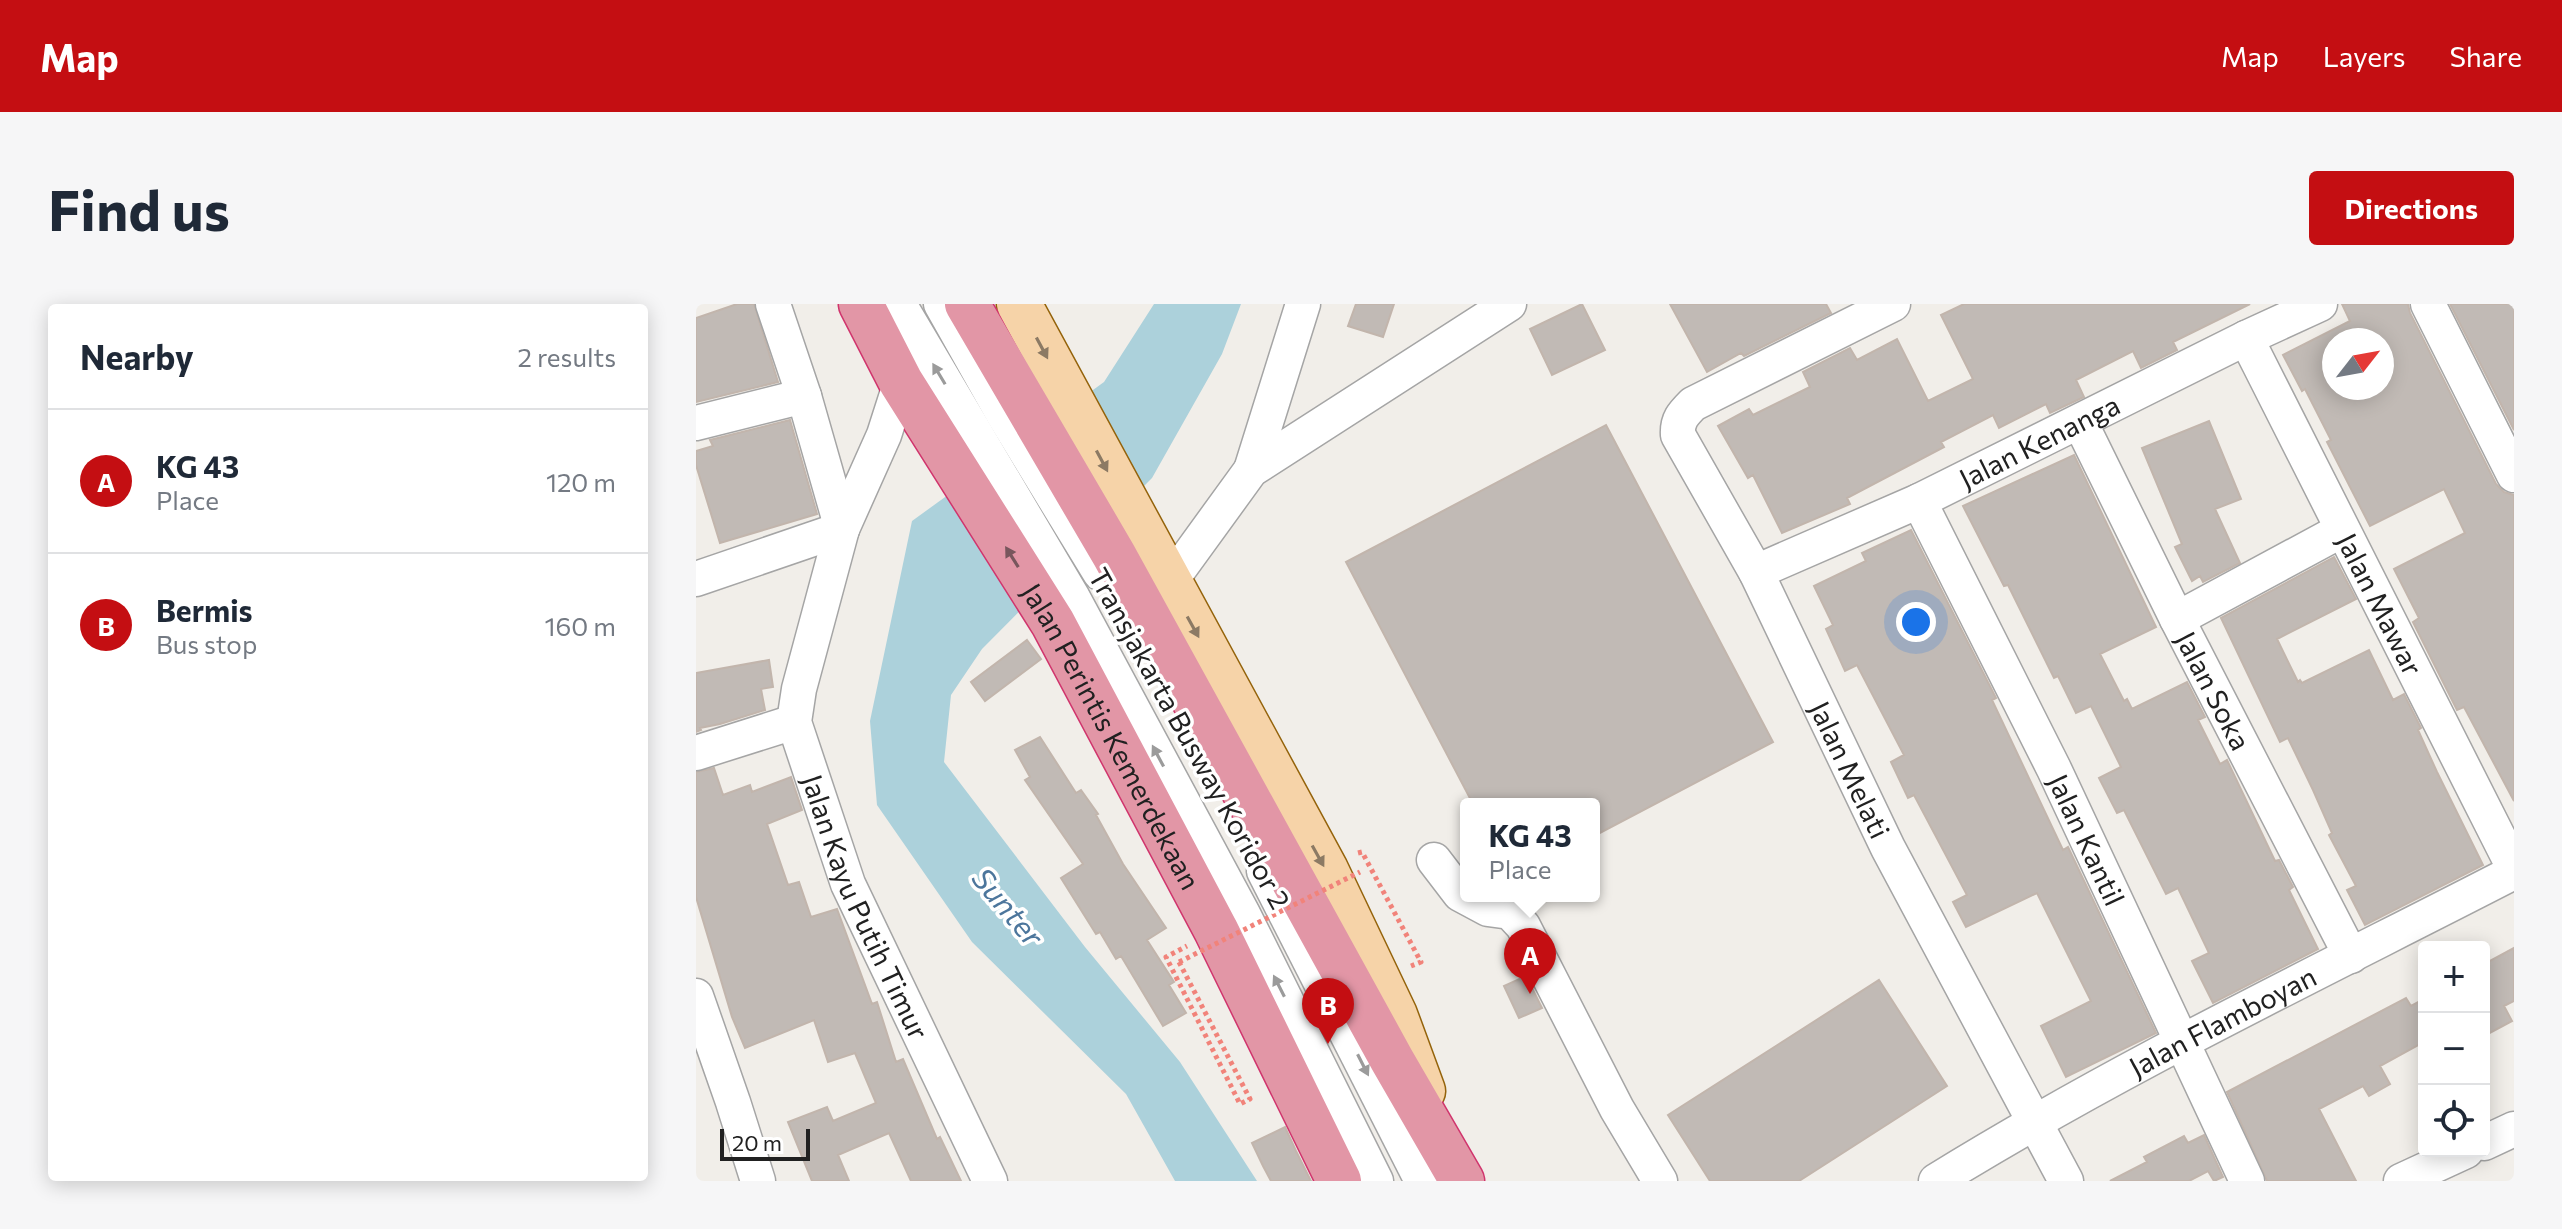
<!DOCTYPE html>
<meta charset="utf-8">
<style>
:root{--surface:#fff;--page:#f6f6f7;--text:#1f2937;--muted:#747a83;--line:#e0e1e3;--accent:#c40e12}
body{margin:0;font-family:Commissioner,sans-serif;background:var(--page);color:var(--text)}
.controls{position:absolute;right:24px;bottom:24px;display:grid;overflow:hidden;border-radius:8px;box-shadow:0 4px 20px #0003}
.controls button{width:72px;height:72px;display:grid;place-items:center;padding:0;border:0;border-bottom:2px solid var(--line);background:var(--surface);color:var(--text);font:40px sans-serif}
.compass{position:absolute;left:1626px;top:24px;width:72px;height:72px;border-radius:50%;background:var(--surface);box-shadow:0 4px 20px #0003;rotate:59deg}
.scale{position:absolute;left:24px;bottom:20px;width:90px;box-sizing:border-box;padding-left:8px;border:4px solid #212121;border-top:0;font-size:22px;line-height:28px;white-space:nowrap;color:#212121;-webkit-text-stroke:6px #fff;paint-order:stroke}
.you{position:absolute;left:1220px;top:318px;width:28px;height:28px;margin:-20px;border:6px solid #fff;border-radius:50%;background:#1a73e8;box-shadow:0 0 0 12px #1a73e833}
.badge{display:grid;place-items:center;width:52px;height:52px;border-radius:50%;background:var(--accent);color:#fff;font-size:26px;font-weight:700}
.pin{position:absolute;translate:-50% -66px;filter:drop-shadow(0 2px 4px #0008)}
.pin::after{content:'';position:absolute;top:42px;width:28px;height:24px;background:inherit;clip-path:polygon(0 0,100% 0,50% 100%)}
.popup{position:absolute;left:764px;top:494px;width:140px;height:104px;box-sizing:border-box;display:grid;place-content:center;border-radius:8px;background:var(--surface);filter:drop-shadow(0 2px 6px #0005);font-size:26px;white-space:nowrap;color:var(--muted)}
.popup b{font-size:30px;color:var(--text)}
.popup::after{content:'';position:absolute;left:50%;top:100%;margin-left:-16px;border:16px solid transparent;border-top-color:var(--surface)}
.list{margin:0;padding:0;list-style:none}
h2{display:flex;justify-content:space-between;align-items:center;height:104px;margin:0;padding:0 32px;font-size:34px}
h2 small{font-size:26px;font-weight:400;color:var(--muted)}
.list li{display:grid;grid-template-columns:52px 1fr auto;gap:24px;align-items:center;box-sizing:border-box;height:144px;padding:0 32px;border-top:2px solid var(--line)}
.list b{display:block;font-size:30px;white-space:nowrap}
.list p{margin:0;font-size:26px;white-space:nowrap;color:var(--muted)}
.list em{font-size:26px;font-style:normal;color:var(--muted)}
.icon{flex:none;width:44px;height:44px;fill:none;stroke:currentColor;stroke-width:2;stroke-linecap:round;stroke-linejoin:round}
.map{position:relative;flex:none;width:1818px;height:877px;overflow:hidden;border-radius:8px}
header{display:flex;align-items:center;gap:48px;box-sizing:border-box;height:112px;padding:0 40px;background:var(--accent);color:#fff}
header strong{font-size:38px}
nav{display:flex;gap:44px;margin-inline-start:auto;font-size:28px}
.intro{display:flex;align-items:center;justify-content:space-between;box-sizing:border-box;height:192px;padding:0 48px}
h1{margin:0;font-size:56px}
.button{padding:20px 36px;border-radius:8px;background:var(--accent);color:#fff;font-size:28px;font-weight:700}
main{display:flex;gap:48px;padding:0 48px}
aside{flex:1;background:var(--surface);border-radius:8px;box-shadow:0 4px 20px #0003}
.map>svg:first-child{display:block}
.water{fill:#acd1db}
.building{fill:#c1bab5;stroke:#c2b5ac;stroke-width:2;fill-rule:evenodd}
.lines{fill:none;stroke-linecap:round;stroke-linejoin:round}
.minor-casing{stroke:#a5a5a5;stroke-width:37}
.major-casing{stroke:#94630b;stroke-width:47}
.highway-casing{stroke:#d0356d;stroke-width:47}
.path{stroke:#f1837a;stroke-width:5;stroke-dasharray:4 4;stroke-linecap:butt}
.minor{stroke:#fff;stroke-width:34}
.major{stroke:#f6d3a8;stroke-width:44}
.highway{stroke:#e296a6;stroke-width:44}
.path-bridge{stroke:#f1837a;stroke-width:5;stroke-dasharray:4 4;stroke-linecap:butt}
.oneway{fill:#8c7a64}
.oneway2{fill:#9b9b9b}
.oneway3{fill:#78565d}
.labels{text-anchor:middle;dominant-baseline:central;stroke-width:7;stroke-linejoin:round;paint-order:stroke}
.street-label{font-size:28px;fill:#212121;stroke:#fff}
.water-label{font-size:30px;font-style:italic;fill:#4c769c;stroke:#fff}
</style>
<header>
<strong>Map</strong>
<nav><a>Map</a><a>Layers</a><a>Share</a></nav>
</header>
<div class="intro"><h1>Find us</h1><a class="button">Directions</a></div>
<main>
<aside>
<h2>Nearby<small>2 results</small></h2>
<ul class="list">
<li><span class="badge">A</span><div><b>KG 43</b><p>Place</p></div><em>120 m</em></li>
<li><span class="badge">B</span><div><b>Bermis</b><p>Bus stop</p></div><em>160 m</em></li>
</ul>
</aside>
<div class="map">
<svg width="1818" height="877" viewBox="0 0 1818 877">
<rect width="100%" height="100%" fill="#f1eee9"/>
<path class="water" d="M458 0H545L526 50 456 174 286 345 255 391 248 458 389 643 484 758 561 877H479L430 790 276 638 181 501 174 417 216 217 408 78Z"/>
<path class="building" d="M41 0H58L82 78 0 98V14Z
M660 0H698L687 33 652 22Z
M886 0 909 46 856 71 834 25Z
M974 0H1130L1135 9 1048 52 1045 49 1011 68Z
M1268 0H1554L1477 38 1481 46 1445 64 1437 47 1380 76 1388 93 1354 109 1350 100 1303 124 1297 111 1245 138 1248 143 1151 194 1154 200 1086 229 1057 171 1052 174 1022 122 1053 105 1057 111 1114 83 1107 68 1154 44 1161 56 1201 35 1232 97 1277 75 1245 11Z
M1646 0H1712L1714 9 1800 180 1808 188 1818 191V497L1768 403 1761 406 1717 318 1723 314 1698 265 1769 229 1748 185 1674 222 1631 138 1635 136 1609 85 1606 87 1587 51 1654 17ZM1638 36H1686V84H1638Z
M1754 0H1818V126Z
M94 116 121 210 24 239 0 161V147L17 142 14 136Z
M1513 117 1545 195 1519 205 1544 259 1507 278 1504 272 1496 277 1479 243 1486 240 1446 144Z
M910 121 1077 438 898 532V500H777L650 258Z
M1378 151 1460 323 1404 350 1428 397 1431 395 1436 405 1491 378 1509 413 1502 416 1524 460 1531 456 1579 557 1583 556 1597 583 1593 586 1622 645 1517 699 1496 657 1513 649 1482 584 1470 590 1428 506 1421 509 1403 474 1425 463 1395 402 1380 409 1362 372 1358 374 1312 281 1308 282 1267 202Z
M1215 226 1300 394 1296 396 1367 546 1372 543 1460 729 1370 773 1345 722 1395 697 1341 589 1270 623 1257 598 1271 591 1218 491 1212 494 1195 458 1208 451 1161 361 1149 367 1130 325 1137 321 1118 282 1170 257 1166 249Z
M1638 253 1660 295 1581 335 1602 378 1604 376 1606 379 1673 346 1697 396 1708 390 1725 424 1722 426 1741 468 1787 561 1669 621 1651 586 1660 582 1633 531 1636 529 1617 486 1592 434 1584 438 1525 314Z
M331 336 345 355 289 397 275 378Z
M73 356 77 383 65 385 69 406 24 420 4 424 5 426 0 428V369Z
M344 433 380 489 385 486 402 510 400 511 427 560 470 624 451 636 478 678 473 681 490 709 467 722 425 652 420 655 404 628 400 630 365 574 387 560 329 476 334 473 319 446Z
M18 464 27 491 54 481 56 488 95 473 106 506 71 520 92 581 103 578 115 613 141 605 176 700 181 698 200 758 207 755 241 835 244 833 265 877H215L193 829 142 851 153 877H116L92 818 131 803 137 817 180 799 159 749 132 758 118 716 49 744 36 713 0 593V468Z
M1818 644V697L1808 702 1816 717 1788 732V660Z
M830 672 846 704 823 714 808 682Z
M1183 676 1251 782 1103 877H1014L972 811Z
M1710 694 1715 702 1728 695V738L1684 762 1694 780 1673 792 1667 782 1623 805 1660 877H1571L1531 788Z
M589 823 600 847 615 877H575L567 862 556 839Z
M1508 831 1527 873 1518 877 1512 867 1493 877H1414L1451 858 1448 853 1488 832 1492 839Z"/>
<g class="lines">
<defs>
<g id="minor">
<path d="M77 0 108 92 146 225"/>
<path d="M203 0 377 294 547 610 680 877"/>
<path d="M245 0 307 110 404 269"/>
<path id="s1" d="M1197 0 997 100C987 110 981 116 982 131L1060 268 1192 544 1370 877"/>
<path d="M1732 0 1818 171"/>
<path id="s2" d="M1550 34 1818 564"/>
<path id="s3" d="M205 78 188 131 146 225 103 385 98 418 152 580 294 877"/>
<path id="s4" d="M1384 118 1481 315 1655 652"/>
<path d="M0 119 108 92"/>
<path d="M555 166 607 0"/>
<path id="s5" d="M1223 197 1358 465 1551 877"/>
<path id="s6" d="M1060 268 1223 197 1550 34 1624 0"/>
<path d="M0 275 146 225"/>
<path d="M473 279 555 166 813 0"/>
<path d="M1481 315 1646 226"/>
<path d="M0 449 98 418"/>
<path d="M738 556 764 590 792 605 814 608 827 622 921 805 964 877"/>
<path d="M568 567 726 877"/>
<path d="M0 692 37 798 62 877"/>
<path d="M1788 839 1818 825"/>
<path id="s7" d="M1240 877C1426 762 1624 668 1818 568"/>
<path d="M1705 877 1770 847"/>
</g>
<path id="major" d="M323 0 630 566 699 711 727 787"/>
<g id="highway">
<path id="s8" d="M165 0 205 78 357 319 520 626 643 877"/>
<path d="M271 0 418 251 696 756 766 877"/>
</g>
</defs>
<use href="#minor" class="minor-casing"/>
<use href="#major" class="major-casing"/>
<use href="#highway" class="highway-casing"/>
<path class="path" d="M662 549 666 548 725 658 715 662
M483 658 554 795 544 800 470 653 491 642"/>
<use href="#minor" class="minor"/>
<use href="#major" class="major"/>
<use href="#highway" class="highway"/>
<path class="path-bridge" d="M483 658 664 568"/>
</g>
<defs><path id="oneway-solid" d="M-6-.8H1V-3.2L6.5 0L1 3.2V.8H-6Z" transform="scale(2)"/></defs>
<g class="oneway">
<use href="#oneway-solid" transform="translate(346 44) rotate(62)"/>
<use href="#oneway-solid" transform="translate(406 157) rotate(62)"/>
<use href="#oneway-solid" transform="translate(497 323) rotate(61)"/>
<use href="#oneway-solid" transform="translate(622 552) rotate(61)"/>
</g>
<g class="oneway2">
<use href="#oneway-solid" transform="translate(243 70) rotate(-121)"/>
<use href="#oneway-solid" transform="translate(462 452) rotate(-118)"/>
<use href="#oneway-solid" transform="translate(583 682) rotate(-117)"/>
<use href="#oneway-solid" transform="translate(667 761) rotate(63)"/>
</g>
<use class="oneway3" href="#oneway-solid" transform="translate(316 253) rotate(-122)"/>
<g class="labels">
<g class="street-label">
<text stroke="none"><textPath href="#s6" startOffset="312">Jalan Kenanga</textPath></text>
<text stroke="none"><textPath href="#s2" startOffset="298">Jalan Mawar</textPath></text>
<text stroke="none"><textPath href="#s4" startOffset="300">Jalan Soka</textPath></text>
<text stroke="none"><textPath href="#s8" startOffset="500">Jalan Perintis Kemerdekaan</textPath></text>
<text transform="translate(494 434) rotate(61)">Transjakarta Busway Koridor 2</text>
<text stroke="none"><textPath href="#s1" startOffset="636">Jalan Melati</textPath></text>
<text stroke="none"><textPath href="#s5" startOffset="378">Jalan Kantil</textPath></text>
<text stroke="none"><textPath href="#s3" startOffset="556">Jalan Kayu Putih Timur</textPath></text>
<text stroke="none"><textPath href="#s7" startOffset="328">Jalan Flamboyan</textPath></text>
</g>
<g class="water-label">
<text transform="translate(313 602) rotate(50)">Sunter</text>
</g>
</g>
</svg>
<div class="controls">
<button>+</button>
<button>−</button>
<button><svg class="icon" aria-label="locate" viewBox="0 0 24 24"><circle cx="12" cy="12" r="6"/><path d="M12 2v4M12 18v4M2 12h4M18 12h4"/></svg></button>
</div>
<svg class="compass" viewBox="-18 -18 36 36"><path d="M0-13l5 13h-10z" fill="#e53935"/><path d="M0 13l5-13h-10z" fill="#747a83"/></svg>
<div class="scale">20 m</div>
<div class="you"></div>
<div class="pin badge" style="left:834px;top:690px">A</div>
<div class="popup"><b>KG 43</b>Place</div>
<div class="pin badge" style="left:632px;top:740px">B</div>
</div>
</main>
